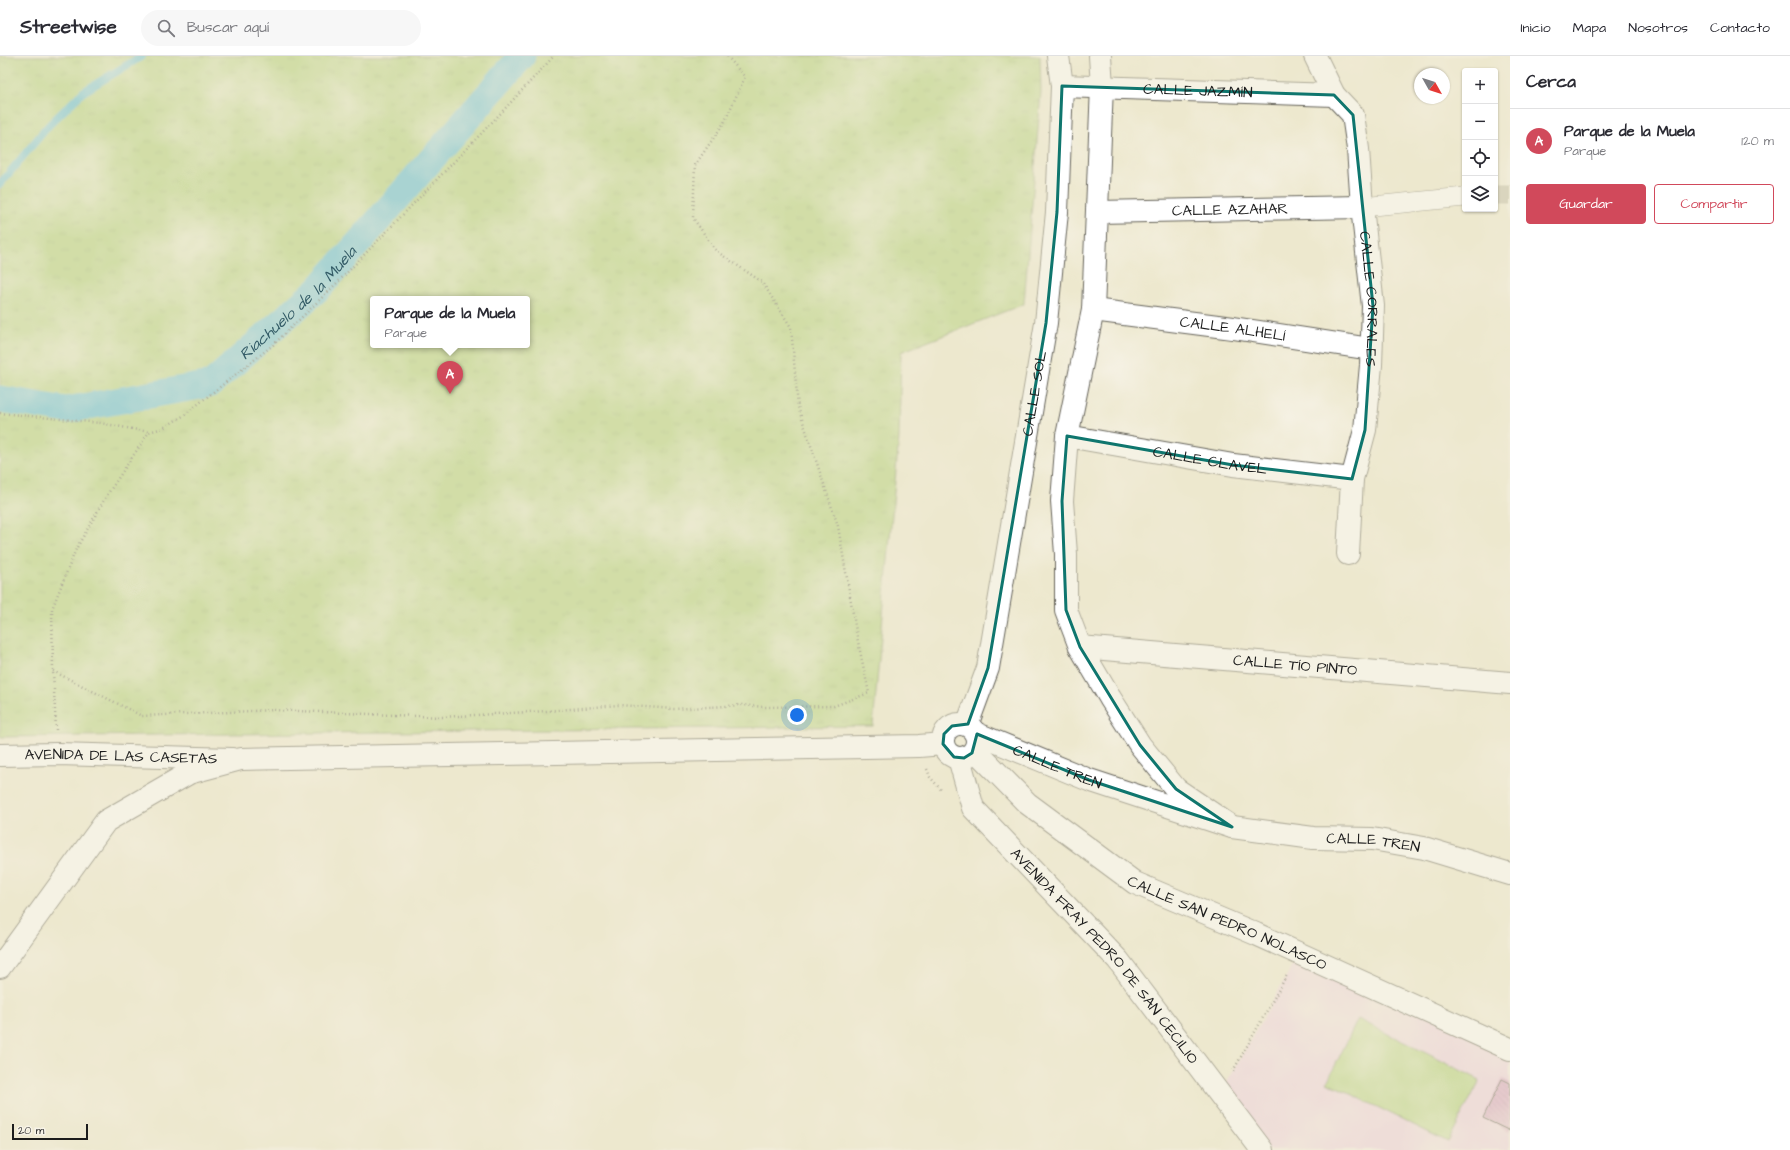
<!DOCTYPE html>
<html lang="es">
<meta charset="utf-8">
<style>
:root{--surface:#fff;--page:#f7f7f7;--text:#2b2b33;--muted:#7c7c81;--line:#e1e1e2;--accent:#d1495b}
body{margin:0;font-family:"Architects Daughter",sans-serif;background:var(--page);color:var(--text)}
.controls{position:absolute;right:12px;top:12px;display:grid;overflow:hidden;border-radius:4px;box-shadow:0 1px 3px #0004}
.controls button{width:36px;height:36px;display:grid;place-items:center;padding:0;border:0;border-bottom:1px solid var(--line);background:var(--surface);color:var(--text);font:20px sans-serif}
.compass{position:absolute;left:1414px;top:12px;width:36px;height:36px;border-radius:50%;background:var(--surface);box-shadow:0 1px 3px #0004;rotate:129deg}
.scale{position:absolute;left:12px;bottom:10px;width:76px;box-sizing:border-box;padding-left:4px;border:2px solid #1c1c1c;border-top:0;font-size:11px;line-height:14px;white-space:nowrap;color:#1c1c1c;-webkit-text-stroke:3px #f7f3e8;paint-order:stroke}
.you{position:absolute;left:797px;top:659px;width:14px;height:14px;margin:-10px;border:3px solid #fff;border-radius:50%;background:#1a73e8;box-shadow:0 0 0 6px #1a73e833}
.badge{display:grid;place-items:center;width:26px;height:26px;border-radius:50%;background:var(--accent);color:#fff;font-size:13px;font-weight:700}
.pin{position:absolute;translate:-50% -33px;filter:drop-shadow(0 1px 2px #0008)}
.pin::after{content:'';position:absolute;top:21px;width:14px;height:12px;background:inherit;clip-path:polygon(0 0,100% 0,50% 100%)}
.popup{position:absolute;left:370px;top:240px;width:160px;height:52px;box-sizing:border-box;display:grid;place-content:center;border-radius:4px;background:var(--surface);filter:drop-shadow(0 1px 3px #0005);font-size:13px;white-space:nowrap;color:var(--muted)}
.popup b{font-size:15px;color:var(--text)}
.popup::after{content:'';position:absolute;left:50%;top:100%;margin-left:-8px;border:8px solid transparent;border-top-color:var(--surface)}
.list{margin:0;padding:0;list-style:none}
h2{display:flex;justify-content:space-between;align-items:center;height:52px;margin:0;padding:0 16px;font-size:17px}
h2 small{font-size:13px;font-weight:400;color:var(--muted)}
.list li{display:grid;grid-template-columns:26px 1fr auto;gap:12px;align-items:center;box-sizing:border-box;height:64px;padding:0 16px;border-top:1px solid var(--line)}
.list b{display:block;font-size:15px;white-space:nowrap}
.list p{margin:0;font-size:13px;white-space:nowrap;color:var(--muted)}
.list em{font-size:13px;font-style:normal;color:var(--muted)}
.actions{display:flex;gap:8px;padding:12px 16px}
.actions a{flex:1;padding:9px 0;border:1px solid var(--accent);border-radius:4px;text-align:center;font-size:14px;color:var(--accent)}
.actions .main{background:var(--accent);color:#fff}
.icon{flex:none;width:22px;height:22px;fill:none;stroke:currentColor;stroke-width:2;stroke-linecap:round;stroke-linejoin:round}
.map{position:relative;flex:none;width:1510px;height:1094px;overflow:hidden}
header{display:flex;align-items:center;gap:24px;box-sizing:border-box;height:56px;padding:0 20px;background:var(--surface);border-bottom:1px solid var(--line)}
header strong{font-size:19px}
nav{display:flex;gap:22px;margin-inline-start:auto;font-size:14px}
.search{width:280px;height:36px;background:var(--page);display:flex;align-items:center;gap:10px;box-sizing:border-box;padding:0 14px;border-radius:22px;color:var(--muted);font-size:15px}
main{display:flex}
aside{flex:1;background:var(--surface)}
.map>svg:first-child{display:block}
.built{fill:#f0d0e5}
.grass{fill:url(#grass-tufts);stroke:#66764a;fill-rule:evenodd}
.pitch{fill:#b1d179;stroke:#66764a}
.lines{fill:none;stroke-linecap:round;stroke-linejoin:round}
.stream{stroke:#58bbd7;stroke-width:8}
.canal{stroke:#58bbd7;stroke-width:27}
.building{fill:url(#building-back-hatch)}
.pedestrian-tunnel{stroke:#c3bfaa;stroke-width:19;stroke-dasharray:19 10;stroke-linecap:butt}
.pedestrian-casing{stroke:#65635a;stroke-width:20}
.minor-casing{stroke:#65635a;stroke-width:24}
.tertiary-casing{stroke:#65635a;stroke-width:24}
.path{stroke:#65635a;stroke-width:2.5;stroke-dasharray:1 3;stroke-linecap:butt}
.pedestrian{stroke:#fff;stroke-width:19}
.minor{stroke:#fff;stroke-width:22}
.tertiary{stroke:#fff;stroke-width:22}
.marked{fill:none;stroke:#0f766e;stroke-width:3;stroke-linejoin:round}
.labels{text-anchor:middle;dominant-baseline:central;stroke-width:3.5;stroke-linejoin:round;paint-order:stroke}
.street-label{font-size:15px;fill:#1c1c1c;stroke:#f7f3e8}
.water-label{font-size:16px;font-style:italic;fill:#345c67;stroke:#f7f3e8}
</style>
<header>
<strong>Streetwise</strong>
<div class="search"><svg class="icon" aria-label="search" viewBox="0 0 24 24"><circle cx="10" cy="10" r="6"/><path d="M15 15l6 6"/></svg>Buscar aquí</div>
<nav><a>Inicio</a><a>Mapa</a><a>Nosotros</a><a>Contacto</a></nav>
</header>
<main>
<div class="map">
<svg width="1510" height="1094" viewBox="0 0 1510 1094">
<defs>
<pattern id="grass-tufts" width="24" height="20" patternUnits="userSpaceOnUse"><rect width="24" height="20" fill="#b1d179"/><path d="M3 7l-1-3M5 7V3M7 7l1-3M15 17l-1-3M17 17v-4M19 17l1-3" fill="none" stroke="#98b368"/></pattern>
<pattern id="building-back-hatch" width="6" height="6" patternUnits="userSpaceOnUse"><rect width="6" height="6" fill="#dda6cb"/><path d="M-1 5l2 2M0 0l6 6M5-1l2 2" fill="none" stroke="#bd8eae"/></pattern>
</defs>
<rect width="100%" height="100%" fill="#f7f3e8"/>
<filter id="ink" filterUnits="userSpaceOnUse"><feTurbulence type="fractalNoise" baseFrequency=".025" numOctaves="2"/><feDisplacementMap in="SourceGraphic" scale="8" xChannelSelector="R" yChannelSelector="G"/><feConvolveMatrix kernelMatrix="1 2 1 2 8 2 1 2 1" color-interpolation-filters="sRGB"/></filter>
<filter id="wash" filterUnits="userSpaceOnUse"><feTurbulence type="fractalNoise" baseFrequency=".012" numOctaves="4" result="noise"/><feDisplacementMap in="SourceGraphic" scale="16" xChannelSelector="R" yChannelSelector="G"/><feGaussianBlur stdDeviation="0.9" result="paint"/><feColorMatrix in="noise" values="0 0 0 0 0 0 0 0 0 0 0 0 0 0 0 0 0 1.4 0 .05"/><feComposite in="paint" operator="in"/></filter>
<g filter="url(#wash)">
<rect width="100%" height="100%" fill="#ede8ce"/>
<path class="built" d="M1299 898 1510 993V1094H1262L1220 1038Z"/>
<path class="grass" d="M0 0H1040L1041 36 1024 248 901 296 899 381 873 670 0 681ZM373 243H527V289H373Z"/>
<path class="pitch" d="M1358 963 1480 1024 1448 1086 1327 1026Z"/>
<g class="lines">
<path class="stream" d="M0 128 49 69 83 36 142 0"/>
<path class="canal" id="s1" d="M0 343 66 354 211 328 319 232 522 0"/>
</g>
<g id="blocks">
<path class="building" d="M1502 1023 1510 1027V1075L1483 1062Z"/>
</g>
</g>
<g filter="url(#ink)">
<use href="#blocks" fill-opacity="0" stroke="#65635a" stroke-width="1"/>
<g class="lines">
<path class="pedestrian-tunnel" d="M1495 139H1510"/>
<defs>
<path id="pedestrian" d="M1362 151 1465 141"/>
<g id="minor">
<path d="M1100 0 1102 30 1093 254 1067 380 1062 445 1066 498V554L1080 591 1110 642 1140 689 1176 733 1232 771"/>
<path id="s2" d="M1315 0 1334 39 1353 59 1358 93 1362 151 1373 250 1371 309 1365 374 1352 423 1348 498"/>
<path id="s3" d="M1062 30 1334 39"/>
<path id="s4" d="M1097 156 1362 151"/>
<path id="s5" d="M1093 254 1233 272 1371 293"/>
<path id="s6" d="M1067 380 1233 409 1352 423"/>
<path id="s7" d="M1080 591 1510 627"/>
<path id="s8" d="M967 669 988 612 1046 267 1057 156 1062 30 1058 0"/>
<path id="s9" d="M975 677 1089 724 1232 771 1313 782 1372 783 1424 792 1510 818"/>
<path id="s10" d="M975 694 1027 747 1135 827 1256 878 1510 993"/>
<path id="s11" d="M0 699 58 698 232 703"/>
</g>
<g id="tertiary">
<circle cx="960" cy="685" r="17"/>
<path id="s12" d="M959 702 973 752 1118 904 1262 1094"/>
<path d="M0 911 106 765 189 717 241 703 919 690 943 688"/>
</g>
</defs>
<use href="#pedestrian" class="pedestrian-casing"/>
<use href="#minor" class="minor-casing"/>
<use href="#tertiary" class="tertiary-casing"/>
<path class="path" d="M0 357 100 367 149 376
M53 615 142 660 274 654 441 661 546 655 619 649 674 653 742 649 765 651 834 650 869 637 857 581 838 470 798 351 791 271 762 226 716 195 693 162 695 109 724 67 745 21 727 0
M56 674 53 615 52 553 76 493 107 439 149 376 163 372 183 360 273 289 338 226 499 59 554 0
M927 713 930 721 942 735
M1233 1015 1287 919"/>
<use href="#pedestrian" class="pedestrian"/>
<use href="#minor" class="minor"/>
<use href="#tertiary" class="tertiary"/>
</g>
</g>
<path d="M0 0H1510V1094H0ZM1062 30 1334 39 1353 59 1373 250 1365 374 1352 423 1233 409 1067 380 1062 445 1066 554 1080 591 1140 689 1176 733 1232 771 1089 724 977 678 972 697 964 702 954 701 943 688 944 678 952 670 968 668 988 612 1046 267 1057 156Z" fill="#ede8ce" fill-opacity=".55" fill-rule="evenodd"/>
<path class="marked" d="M1062 30 1334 39 1353 59 1373 250 1365 374 1352 423 1233 409 1067 380 1062 445 1066 554 1080 591 1140 689 1176 733 1232 771 1089 724 977 678 972 697 964 702 954 701 943 688 944 678 952 670 968 668 988 612 1046 267 1057 156Z"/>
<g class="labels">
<g class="street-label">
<text stroke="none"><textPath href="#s3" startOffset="136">CALLE JAZMÍN</textPath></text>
<text stroke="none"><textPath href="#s4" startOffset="133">CALLE AZAHAR</textPath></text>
<text stroke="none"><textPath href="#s2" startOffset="256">CALLE CORRALES</textPath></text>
<text stroke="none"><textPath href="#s5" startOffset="141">CALLE ALHELÍ</textPath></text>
<text stroke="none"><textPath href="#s8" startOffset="339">CALLE SOL</textPath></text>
<text stroke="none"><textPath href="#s6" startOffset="145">CALLE CLAVEL</textPath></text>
<text stroke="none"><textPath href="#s7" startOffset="216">CALLE TÍO PINTO</textPath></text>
<text stroke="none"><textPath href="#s11" startOffset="121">AVENIDA DE LAS CASETAS</textPath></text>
<text stroke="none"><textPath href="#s9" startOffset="89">CALLE TREN</textPath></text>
<text stroke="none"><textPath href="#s9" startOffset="416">CALLE TREN</textPath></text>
<text stroke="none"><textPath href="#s10" startOffset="309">CALLE SAN PEDRO NOLASCO</textPath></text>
<text stroke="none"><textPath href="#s12" startOffset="250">AVENIDA FRAY PEDRO DE SAN CECILIO</textPath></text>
</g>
<g class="water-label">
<text stroke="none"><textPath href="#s1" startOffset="333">Riachuelo de la Muela</textPath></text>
</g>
</g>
</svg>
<div class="controls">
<button>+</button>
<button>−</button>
<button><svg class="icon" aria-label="locate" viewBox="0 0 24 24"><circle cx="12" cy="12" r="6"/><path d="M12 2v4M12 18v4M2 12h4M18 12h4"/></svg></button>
<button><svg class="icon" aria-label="layers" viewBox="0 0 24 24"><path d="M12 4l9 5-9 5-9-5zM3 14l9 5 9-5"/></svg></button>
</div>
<svg class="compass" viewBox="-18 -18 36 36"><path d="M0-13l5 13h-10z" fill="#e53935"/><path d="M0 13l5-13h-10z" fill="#7c7c81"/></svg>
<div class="scale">20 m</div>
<div class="you"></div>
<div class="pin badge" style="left:450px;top:338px">A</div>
<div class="popup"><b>Parque de la Muela</b>Parque</div>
</div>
<aside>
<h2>Cerca<small></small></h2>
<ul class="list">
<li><span class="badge">A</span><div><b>Parque de la Muela</b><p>Parque</p></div><em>120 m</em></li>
</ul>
<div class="actions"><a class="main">Guardar</a><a>Compartir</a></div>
</aside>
</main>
